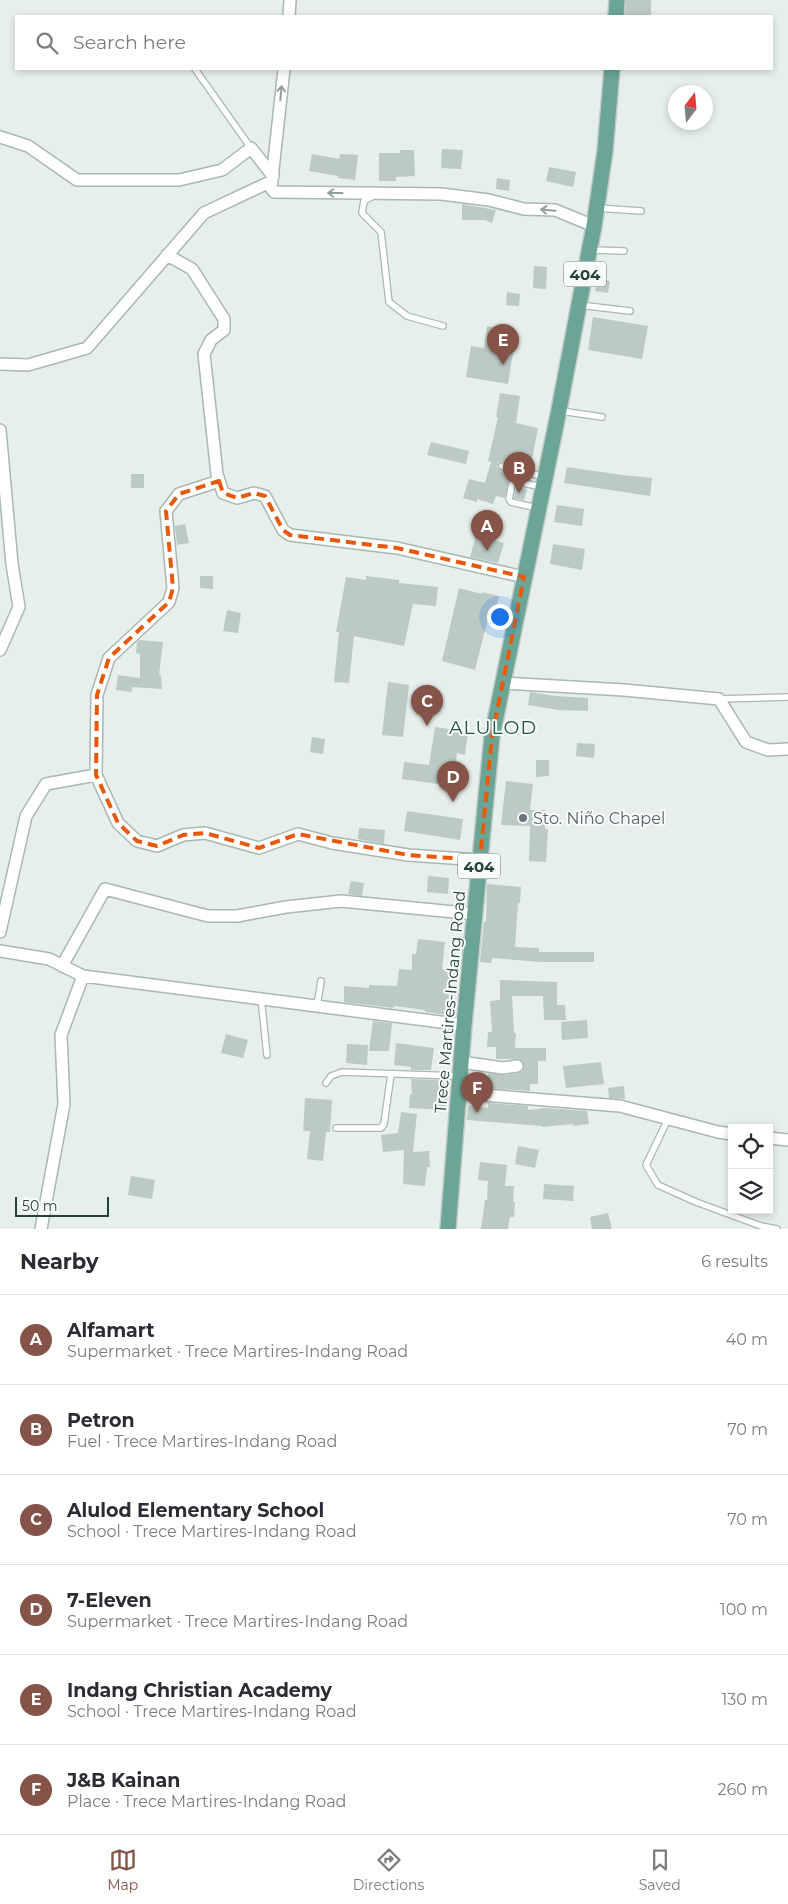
<!DOCTYPE html>
<meta charset="utf-8">
<style>
:root{--surface:#fff;--page:#f2f2f3;--text:#2b2b33;--muted:#7c7c81;--line:#e1e1e2;--accent:#855347}
body{margin:0;font-family:Montserrat,sans-serif;background:var(--page);color:var(--text)}
.controls{position:absolute;right:15px;bottom:15px;display:grid;overflow:hidden;border-radius:0px;box-shadow:0 2px 8px #0003}
.controls button{width:45px;height:45px;display:grid;place-items:center;padding:0;border:0;border-bottom:1px solid var(--line);background:var(--surface);color:var(--text);font:25px sans-serif}
.compass{position:absolute;left:668px;top:85px;width:45px;height:45px;border-radius:50%;background:var(--surface);box-shadow:0 2px 8px #0003;rotate:16deg}
.scale{position:absolute;left:15px;bottom:12px;width:94px;box-sizing:border-box;padding-left:5px;border:2px solid #24423a;border-top:0;font-size:14px;line-height:18px;white-space:nowrap;color:#24423a;-webkit-text-stroke:4px #f7fbf9;paint-order:stroke}
.you{position:absolute;left:499px;top:616px;width:18px;height:18px;margin:-12px;border:4px solid #fff;border-radius:50%;background:#1a73e8;box-shadow:0 0 0 8px #1a73e833}
.badge{display:grid;place-items:center;width:32px;height:32px;border-radius:50%;background:var(--accent);color:#fff;font-size:16px;font-weight:700}
.pin{position:absolute;translate:-50% -41px;filter:drop-shadow(0 1px 2px #0008)}
.pin::after{content:'';position:absolute;top:26px;width:18px;height:15px;background:inherit;clip-path:polygon(0 0,100% 0,50% 100%)}
.list{margin:0;padding:0;list-style:none}
h2{display:flex;justify-content:space-between;align-items:center;height:65px;margin:0;padding:0 20px;font-size:21px}
h2 small{font-size:16px;font-weight:400;color:var(--muted)}
.list li{display:grid;grid-template-columns:32px 1fr auto;gap:15px;align-items:center;box-sizing:border-box;height:90px;padding:0 20px;border-top:1px solid var(--line)}
.list b{display:block;font-size:19px;white-space:nowrap}
.list p{margin:0;font-size:16px;white-space:nowrap;color:var(--muted)}
.list em{font-size:16px;font-style:normal;color:var(--muted)}
.icon{flex:none;width:28px;height:28px;fill:none;stroke:currentColor;stroke-width:2;stroke-linecap:round;stroke-linejoin:round}
.map{position:relative;flex:none;width:788px;height:1229px;overflow:hidden}
.search{position:absolute;background:var(--surface);box-shadow:0 2px 8px #0003;left:15px;right:15px;top:15px;height:55px;display:flex;align-items:center;gap:12px;box-sizing:border-box;padding:0 18px;border-radius:0px;color:var(--muted);font-size:19px}
.sheet{height:605px;background:var(--surface)}
nav{display:flex;justify-content:space-around;align-items:center;box-sizing:border-box;height:70px;border-top:1px solid var(--line);background:var(--surface);font-size:14px;color:var(--muted)}
nav a{display:grid;justify-items:center;gap:2px}
nav .on{color:var(--accent)}
.map>svg:first-child{display:block}
.building{fill:#bbcac4}
.lines{fill:none;stroke-linecap:round;stroke-linejoin:round}
.lane-casing{stroke:#a8b8b2;stroke-width:8}
.street-casing{stroke:#a8b8b2;stroke-width:14}
.primary-casing{stroke:#c2cac8;stroke-width:18}
.lane{stroke:#fff;stroke-width:5.5}
.street{stroke:#fff;stroke-width:11}
.primary{stroke:#6aa596;stroke-width:15}
.oneway{stroke:#92a09c}
.marked{fill:none;stroke:#e8590c;stroke-width:4;stroke-dasharray:10 6;stroke-linejoin:round}
.worship-dot{fill:#6b7280;stroke:#f7fbf9;stroke-width:2}
.labels{text-anchor:middle;dominant-baseline:central;stroke-width:4;stroke-linejoin:round;paint-order:stroke}
.shield{fill:#f7fbf9;stroke:#637a73;stroke-width:1}
.shield-label{font-size:15px;font-weight:bold;fill:#24423a}
.worship-label{font-size:16px;fill:#5b616d;stroke:#f7fbf9;text-anchor:start}
.street-label{font-size:16px;fill:#24423a;stroke:#f7fbf9}
.quarter-label{font-size:19px;letter-spacing:1px;fill:#1f5548;stroke:#f7fbf9}
</style>
<div class="map">
<svg width="788" height="1229" viewBox="0 0 788 1229">
<rect width="100%" height="100%" fill="#e6efeb"/>
<path class="building" d="M626 0H651V16H625Z
M442 149 463 150 461 169 441 168Z
M400 150H414L415 176 396 177V181H379V153H400Z
M312 154 339 159 340 154 358 155 355 180 338 178V176L309 171Z
M549 167 576 172 573 187 546 181Z
M497 178 510 180 509 191 496 189Z
M462 204 496 210 492 223 484 220H462Z
M534 266 547 267 546 289 533 288Z
M597 279 610 281 608 293 595 291Z
M507 292 520 294 519 306 506 305Z
M593 317 648 326 642 359 588 350Z
M487 326 498 328 495 350 513 353 508 384 466 377 471 346 484 348Z
M500 393 520 396 516 423 538 428 532 460 529 468 503 461 499 462 497 467 499 470 527 477V479L517 477 509 481 505 498 496 496 493 504 477 499V502L463 498 469 479 485 483 491 462 488 461 498 417H496Z
M431 442 469 451 466 464 427 455Z
M567 467 622 475 652 478 650 496 564 483Z
M131 474H144V488H131Z
M516 487 527 489 524 500 514 498Z
M557 505 584 509 582 526 554 522Z
M185 524 189 543 177 545 175 526Z
M476 535 504 543 498 563 470 557Z
M553 544 585 549 582 570 550 564Z
M200 576H213V589L200 588Z
M366 576 399 580V583L438 587 436 606 413 604 404 646 354 636 349 683 334 682 339 632H336L346 577 366 580Z
M459 588 482 594V592L499 596 496 611 490 610 475 670 442 661Z
M227 610 241 613 238 633 223 631Z
M140 640 163 642 159 675H161L162 689 132 687V692L116 690 118 675 140 678V654L136 653 137 642Z
M388 682 409 685 403 737 382 735Z
M530 692 556 696 588 698V711L558 710 528 705Z
M435 727 468 732 465 755 457 753 453 786 402 779 404 762 429 765Z
M312 737 325 739 323 754 310 752Z
M577 743 595 744 594 758 576 756Z
M536 760H549V776L536 777Z
M506 781 533 784 530 810H545V829H548L546 862 529 861 530 826 501 825Z
M407 811 463 819 460 840 404 831Z
M359 828 385 830 384 844 358 839Z
M428 876 449 878 448 894 427 892Z
M351 881 364 883 362 896 348 894Z
M487 884 521 887 520 903H518L515 947 539 948V952H594V962H541L492 958 491 963 480 962 484 921 486 922Z
M418 939 445 942 442 969 452 970 451 988H449L448 1015 425 1012V1010L394 1006V1008L344 1002V986L369 988V985L397 986 399 969 412 970V954H416Z
M500 980 557 982V1005H565L566 1020H544L543 996H512L514 1033H516L515 1048H546V1061H538V1084H530V1091L488 1088V1073L504 1075 518 1073 522 1072 524 1065 519 1059H496V1047H487L488 1032H492L490 1001 500 1000Z
M587 1020 588 1038 562 1040 561 1022Z
M373 1021 392 1023 389 1051H369Z
M226 1034 248 1040 243 1058 221 1053Z
M396 1043 434 1048 431 1070H411V1067L394 1065Z
M347 1044 368 1045 367 1065 346 1063Z
M601 1062 604 1084 566 1088 563 1066Z
M411 1079 444 1080V1097H447L446 1110 409 1108 410 1094H412Z
M624 1086 625 1099 609 1098 608 1088Z
M305 1098 332 1100 330 1132H326L323 1161 307 1159 310 1131H303Z
M488 1103 528 1106V1110L546 1108 587 1111 589 1124 573 1126V1124L542 1127V1126L467 1120 468 1106 488 1108Z
M401 1112 417 1114 413 1152 429 1151 430 1167H427L425 1186 403 1184 404 1150 383 1152 381 1135 398 1133Z
M518 1146 539 1150 535 1168 515 1164Z
M480 1162 507 1165 505 1186H514L513 1202H515L514 1217H510L508 1229H481L485 1200H487L488 1181 478 1180Z
M131 1176 155 1180 152 1199 128 1195Z
M544 1184 574 1186 573 1201 543 1199Z
M608 1213 612 1229H592L590 1217Z"/>
<g class="lines">
<defs>
<path id="lane" d="M195 69 251 148
M375 195 364 201 362 213 381 232 389 302 407 316 443 326
M597 208 641 211
M591 250 624 251
M579 305 630 311
M561 411 602 417
M502 466 545 477
M537 508 511 502 509 499 512 484 517 482 543 487
M719 699 788 697
M261 998 267 1055
M317 1006 321 981
M326 1083 331 1076 342 1072 458 1076
M668 1119 646 1165 658 1185 696 1202 761 1226 777 1229
M336 1128H381L384 1124 391 1074"/>
<path id="street" d="M289 16 290 0
M284 69 271 188 274 192 441 194 489 200 524 209 555 210 594 226
M0 137 28 146 77 180H179L222 170 251 148 273 176
M167 255 192 269 224 319V330L211 340 204 354 217 474 223 493 237 498 254 493 265 496 283 530 290 535 397 548 524 577
M0 364 28 365 87 348 204 213 272 181
M0 430 12 564 19 607 0 650
M219 481 179 494 166 511 173 588 169 602 109 658 97 695 96 775 118 823 137 841 157 846 183 835 205 833 259 848 298 834 332 843 408 855 480 860
M503 683 624 690 719 699 746 742 768 750 788 749
M0 932 26 816 46 784 96 775
M0 951 49 959 83 976 464 1025
M62 966 105 889 208 916H237L286 907 341 901 475 914
M461 1062 503 1068 517 1066
M459 1093 620 1106 718 1132 732 1134
M769 1138 788 1140
M41 1229 64 1104 61 1035 83 976"/>
<path id="primary" d="M616 16 617 0
M448 1229 464 1025 492 736 559 410 594 226 605 151 612 69"/>
</defs>
<use href="#lane" class="lane-casing"/>
<use href="#street" class="street-casing"/>
<use href="#primary" class="primary-casing"/>
<use href="#lane" class="lane"/>
<use href="#street" class="street"/>
<use href="#primary" class="primary"/>
</g>
<defs><path id="oneway-shaft" d="M-6 0H5M1.5-3L5.5 0L1.5 3" fill="none" stroke-width="1.6" stroke-linecap="round" stroke-linejoin="round" transform="scale(1.25)"/></defs>
<g class="oneway">
<use href="#oneway-shaft" transform="translate(281 93) rotate(-84)"/>
<use href="#oneway-shaft" transform="translate(335 193) rotate(-180)"/>
<use href="#oneway-shaft" transform="translate(548 210) rotate(-175)"/>
</g>
<path class="marked" d="M219 481 223 493 237 498 254 493 265 496 283 530 290 535 397 548 524 577 492 736 480 860 408 855 298 834 259 848 205 833 183 835 157 846 137 841 118 823 96 775 97 695 109 658 169 602 173 588 166 511 179 494Z"/>
<circle class="worship-dot" cx="523" cy="818" r="5"/>
<g class="labels">
<g class="shield">
<rect x="564" y="261.5" width="42" height="25" rx="4"/>
<rect x="458" y="853.5" width="42" height="25" rx="4"/>
</g>
<g class="shield-label">
<text x="585" y="274">404</text>
<text x="479" y="866">404</text>
</g>
<g class="worship-label">
<text x="533" y="818">Sto. Niño Chapel</text>
</g>
<g class="street-label">
<text transform="translate(450 1002) rotate(-85)">Trece Martires-Indang Road</text>
</g>
<g class="quarter-label">
<text x="493" y="727">ALULOD</text>
</g>
</g>
</svg>
<div class="controls">
<button><svg class="icon" aria-label="locate" viewBox="0 0 24 24"><circle cx="12" cy="12" r="6"/><path d="M12 2v4M12 18v4M2 12h4M18 12h4"/></svg></button>
<button><svg class="icon" aria-label="layers" viewBox="0 0 24 24"><path d="M12 4l9 5-9 5-9-5zM3 14l9 5 9-5"/></svg></button>
</div>
<svg class="compass" viewBox="-18 -18 36 36"><path d="M0-13l5 13h-10z" fill="#e53935"/><path d="M0 13l5-13h-10z" fill="#7c7c81"/></svg>
<div class="scale">50 m</div>
<div class="you"></div>
<div class="pin badge" style="left:487px;top:551px">A</div>
<div class="pin badge" style="left:519px;top:493px">B</div>
<div class="pin badge" style="left:427px;top:726px">C</div>
<div class="pin badge" style="left:453px;top:802px">D</div>
<div class="pin badge" style="left:503px;top:365px">E</div>
<div class="pin badge" style="left:477px;top:1113px">F</div>
<div class="search"><svg class="icon" aria-label="search" viewBox="0 0 24 24"><circle cx="10" cy="10" r="6"/><path d="M15 15l6 6"/></svg>Search here</div>
</div>
<section class="sheet">
<h2>Nearby<small>6 results</small></h2>
<ul class="list">
<li><span class="badge">A</span><div><b>Alfamart</b><p>Supermarket · Trece Martires-Indang Road</p></div><em>40 m</em></li>
<li><span class="badge">B</span><div><b>Petron</b><p>Fuel · Trece Martires-Indang Road</p></div><em>70 m</em></li>
<li><span class="badge">C</span><div><b>Alulod Elementary School</b><p>School · Trece Martires-Indang Road</p></div><em>70 m</em></li>
<li><span class="badge">D</span><div><b>7-Eleven</b><p>Supermarket · Trece Martires-Indang Road</p></div><em>100 m</em></li>
<li><span class="badge">E</span><div><b>Indang Christian Academy</b><p>School · Trece Martires-Indang Road</p></div><em>130 m</em></li>
<li><span class="badge">F</span><div><b>J&amp;B Kainan</b><p>Place · Trece Martires-Indang Road</p></div><em>260 m</em></li>
</ul>
</section>
<nav>
<a class="on"><svg class="icon" aria-label="map" viewBox="0 0 24 24"><path d="M3 6l6-2 6 2 6-2v14l-6 2-6-2-6 2zM9 4v14M15 6v14"/></svg>Map</a>
<a><svg class="icon" aria-label="directions" viewBox="0 0 24 24"><path d="M12 3l9 9-9 9-9-9zM9 14v-3h6M13 9l2 2-2 2"/></svg>Directions</a>
<a><svg class="icon" aria-label="saved" viewBox="0 0 24 24"><path d="M7 4h10v16l-5-4-5 4z"/></svg>Saved</a>
</nav>
